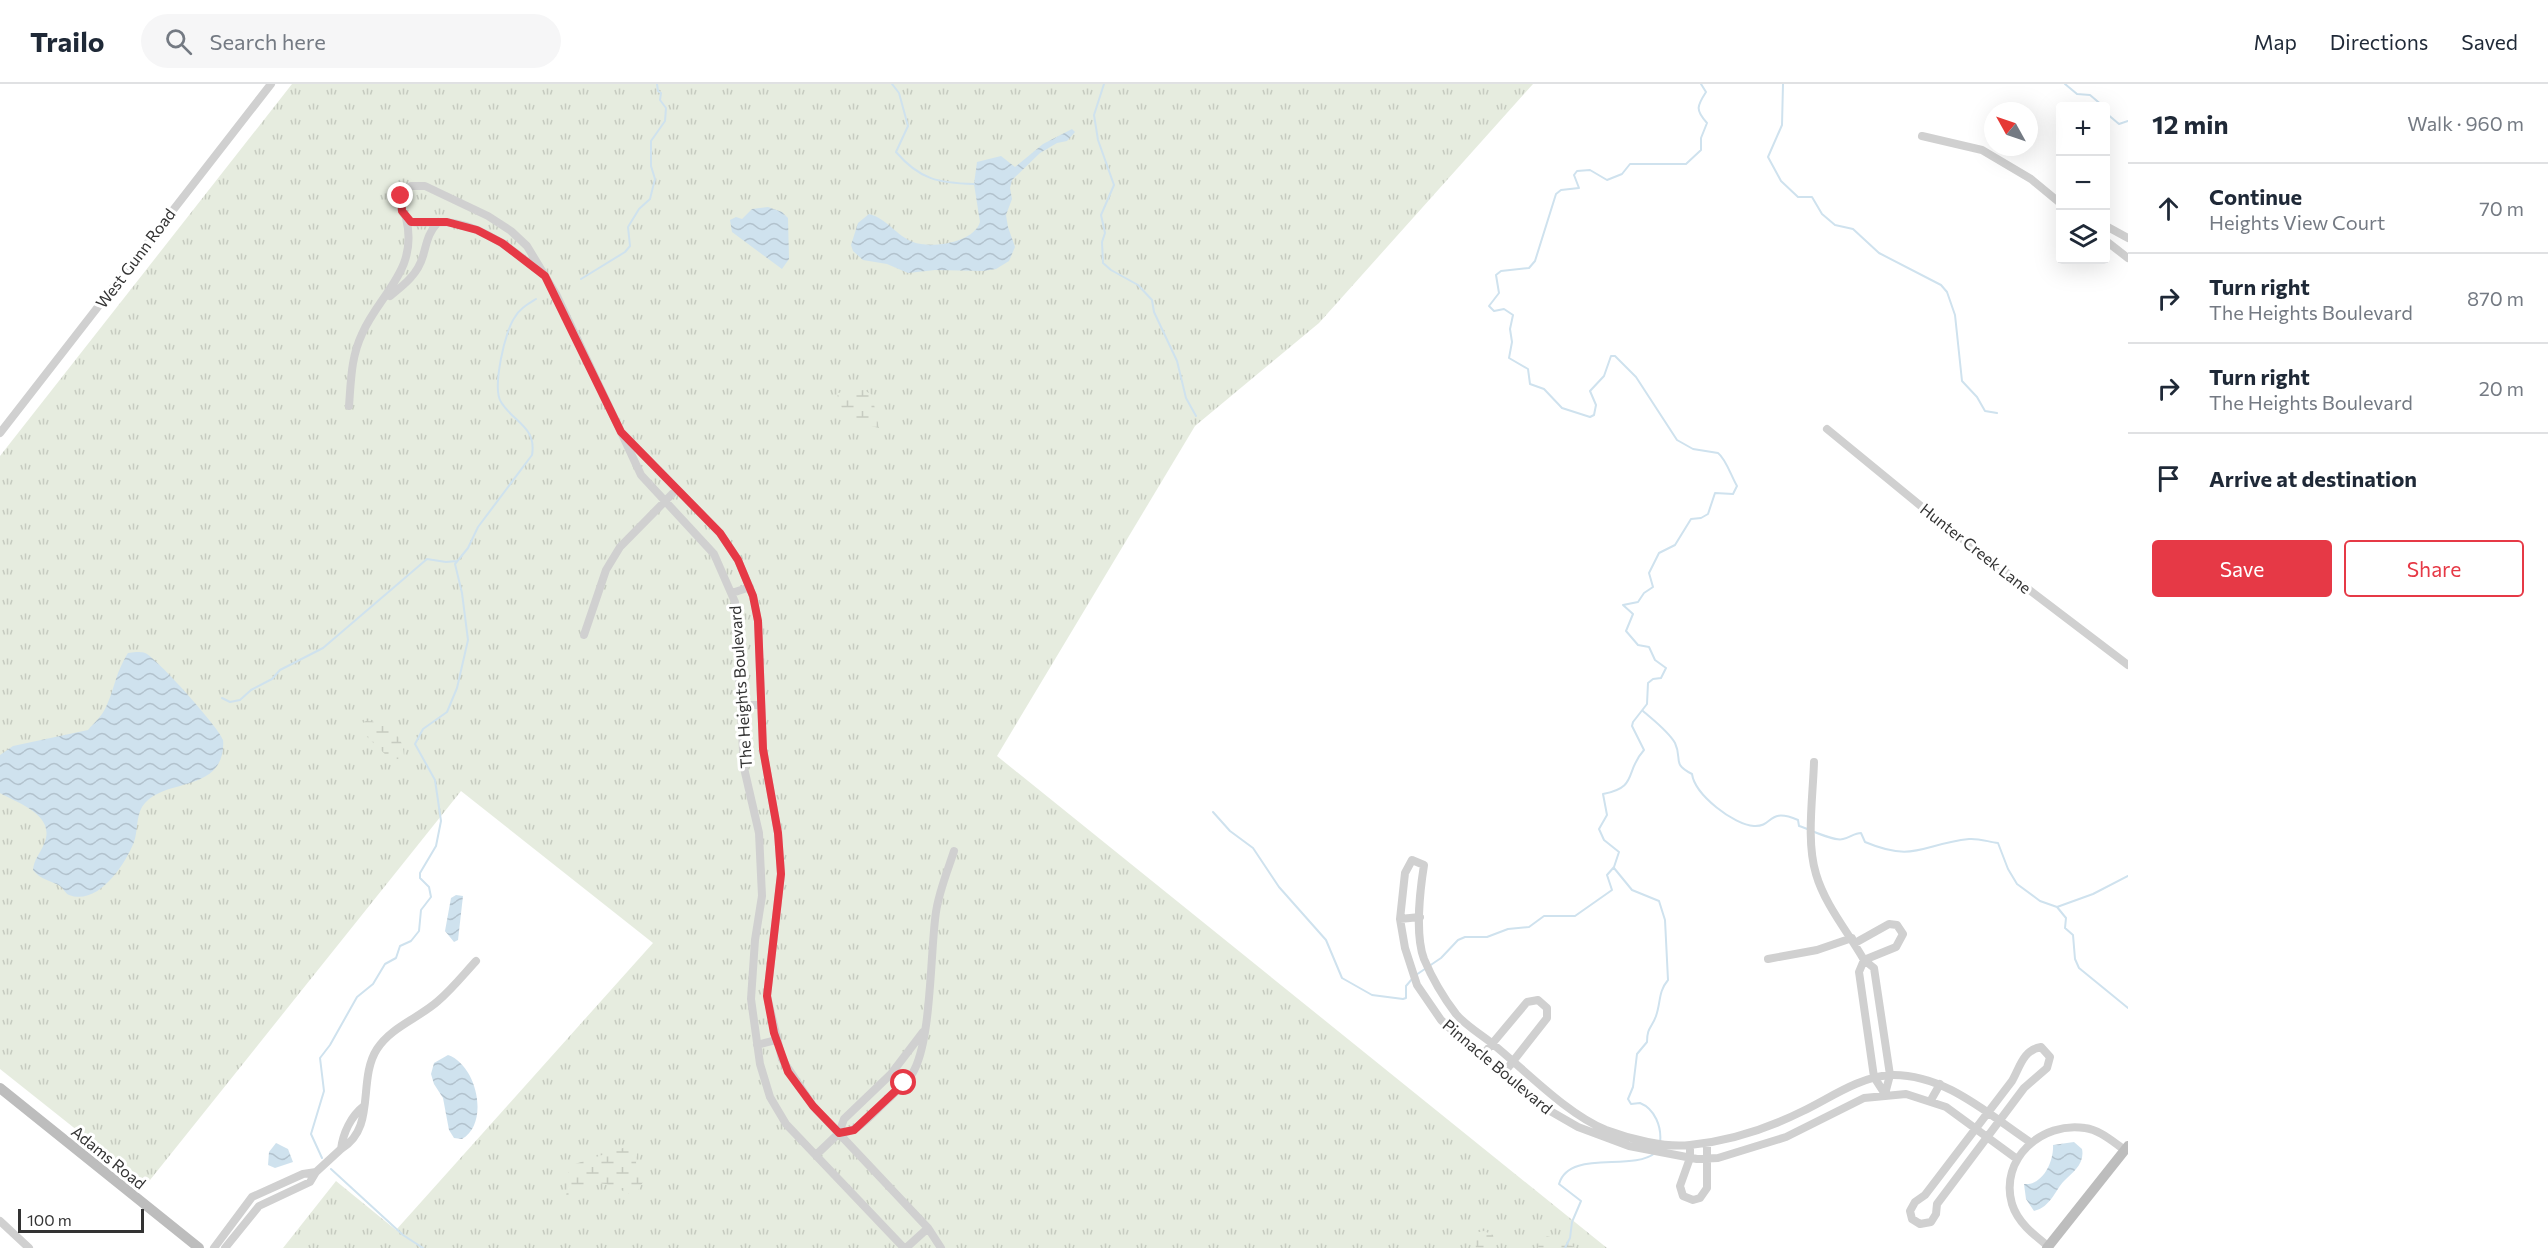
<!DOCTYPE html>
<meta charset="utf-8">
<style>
:root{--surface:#fff;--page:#f6f6f7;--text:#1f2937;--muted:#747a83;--line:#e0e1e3;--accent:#e63946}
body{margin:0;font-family:Commissioner,sans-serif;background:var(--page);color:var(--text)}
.controls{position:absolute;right:18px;top:18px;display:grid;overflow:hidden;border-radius:6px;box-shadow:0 6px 24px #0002}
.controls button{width:54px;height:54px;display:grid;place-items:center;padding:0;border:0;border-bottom:2px solid var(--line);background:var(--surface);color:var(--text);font:30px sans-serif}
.compass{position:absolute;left:1984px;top:18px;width:54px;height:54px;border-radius:50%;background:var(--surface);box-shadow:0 6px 24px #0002;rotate:310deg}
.scale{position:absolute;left:18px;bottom:15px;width:126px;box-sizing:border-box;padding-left:6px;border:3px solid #333;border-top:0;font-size:16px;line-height:21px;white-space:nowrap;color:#333;-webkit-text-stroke:4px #fff;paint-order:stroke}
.stop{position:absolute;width:18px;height:18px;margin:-14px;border:4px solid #e63946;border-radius:50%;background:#fff}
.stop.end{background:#e63946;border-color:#fff;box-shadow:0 2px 6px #0008}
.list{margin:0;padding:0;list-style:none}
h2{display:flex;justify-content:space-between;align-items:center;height:78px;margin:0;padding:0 24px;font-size:26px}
h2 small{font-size:20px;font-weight:400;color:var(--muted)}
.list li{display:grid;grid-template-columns:39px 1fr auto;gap:18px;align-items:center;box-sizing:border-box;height:90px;padding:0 24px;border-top:2px solid var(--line)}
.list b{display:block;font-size:22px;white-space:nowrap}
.list p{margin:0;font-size:20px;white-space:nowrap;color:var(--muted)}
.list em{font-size:20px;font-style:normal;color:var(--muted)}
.actions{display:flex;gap:12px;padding:18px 24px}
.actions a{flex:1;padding:14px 0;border:2px solid var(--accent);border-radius:6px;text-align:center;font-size:21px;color:var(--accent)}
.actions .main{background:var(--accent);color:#fff}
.icon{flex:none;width:33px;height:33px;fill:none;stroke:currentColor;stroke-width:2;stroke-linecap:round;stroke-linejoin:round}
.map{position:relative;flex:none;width:2128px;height:1164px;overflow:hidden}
header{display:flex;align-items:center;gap:36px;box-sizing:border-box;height:84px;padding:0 30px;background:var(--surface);border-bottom:2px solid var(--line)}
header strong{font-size:28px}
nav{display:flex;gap:33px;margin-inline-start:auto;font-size:21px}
.search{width:420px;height:54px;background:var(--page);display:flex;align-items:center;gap:15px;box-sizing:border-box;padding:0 21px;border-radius:33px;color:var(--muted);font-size:22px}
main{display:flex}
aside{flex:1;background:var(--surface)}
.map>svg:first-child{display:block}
.grass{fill:url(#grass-tufts)}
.wetland{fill:url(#wetland-marsh)}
.water{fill:url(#water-waves)}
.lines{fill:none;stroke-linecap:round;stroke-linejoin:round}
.stream{stroke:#cfe2ee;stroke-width:2}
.street{stroke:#d0d0d0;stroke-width:8}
.secondary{stroke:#bdbdbd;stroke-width:10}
.route{stroke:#e63946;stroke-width:8}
.labels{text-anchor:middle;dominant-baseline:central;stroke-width:6;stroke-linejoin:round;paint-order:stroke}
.street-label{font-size:16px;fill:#333;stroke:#fff}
</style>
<header>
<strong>Trailo</strong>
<div class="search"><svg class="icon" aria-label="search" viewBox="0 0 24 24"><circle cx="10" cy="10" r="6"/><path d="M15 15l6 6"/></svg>Search here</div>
<nav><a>Map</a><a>Directions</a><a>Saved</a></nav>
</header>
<main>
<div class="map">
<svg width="2128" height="1164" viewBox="0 0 2128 1164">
<defs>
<pattern id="grass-tufts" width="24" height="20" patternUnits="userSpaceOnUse" patternTransform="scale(1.5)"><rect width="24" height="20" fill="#e6ecdf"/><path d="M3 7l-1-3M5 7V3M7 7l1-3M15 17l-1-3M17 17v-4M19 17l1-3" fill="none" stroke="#c6cbc0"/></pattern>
<pattern id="wetland-marsh" width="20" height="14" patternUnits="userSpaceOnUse" patternTransform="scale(1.5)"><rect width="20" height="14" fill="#e6ecdf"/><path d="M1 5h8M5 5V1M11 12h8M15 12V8" fill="none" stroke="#c6cbc0"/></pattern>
<pattern id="water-waves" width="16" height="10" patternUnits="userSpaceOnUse" patternTransform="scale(1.5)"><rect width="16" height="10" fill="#cfe2ee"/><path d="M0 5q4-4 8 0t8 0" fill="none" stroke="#b2c2cd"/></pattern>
</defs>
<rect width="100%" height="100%" fill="#fff"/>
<path class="grass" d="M292 0H1533L1319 239 1195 342 997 672 1607 1164H283L336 1097 396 1146 653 859 461 707 146 1101 0 985V372Z"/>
<path class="wetland" d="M864 306 872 311 879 344C858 339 841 335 837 309Z
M366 637C389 637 404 651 404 674L391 676 359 645 361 640Z
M638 1059 636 1079 643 1098 638 1106 630 1110C590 1092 606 1099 571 1116L566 1112 570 1090 566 1086 569 1082Z
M1484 1147 1493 1151 1495 1164H1476L1474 1149Z
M1541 1151 1564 1156 1575 1164H1538Z"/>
<path class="water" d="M1072 45 1075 48 1067 57 1057 59 1040 69 1012 96 1010 104 1012 115 1006 131 1008 143 1015 163 1009 177 996 185 983 187 935 186 908 189 887 180 863 176 853 167 851 161 858 139 869 130C886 134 897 152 913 158 930 165 974 159 980 138L974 100 977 78 1001 72 1015 83 1043 60Z
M768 123 782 128 788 134 789 175 782 185 732 148 730 136 736 133 742 135 752 125Z
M136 568C138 568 144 568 145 569 156 573 221 646 223 656 224 665 222 675 217 682 200 706 158 698 142 723 136 733 138 747 134 758 125 781 98 822 69 811 65 809 64 805 60 802 50 796 41 796 33 786 34 775 40 770 44 760 57 731 17 719 0 709V671L13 662 88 646C94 639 102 632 106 623 115 604 115 590 128 569Z
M456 811 463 812 458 856 454 858 445 847 451 814Z
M448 971C477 981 490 1039 462 1055L454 1054 449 1046 443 1014 434 1000 431 990 434 979Z
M2074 1058 2082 1065C2085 1080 2073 1088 2064 1097 2055 1106 2051 1123 2034 1127L2026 1115 2024 1100C2043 1102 2054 1077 2053 1061Z
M276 1059 288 1065 293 1078 275 1084 268 1081 269 1068Z"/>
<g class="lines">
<path class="stream" d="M892 0 899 9 908 42 896 68C920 96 939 99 974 100
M1104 0 1094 31 1098 56 1114 101 1101 131 1105 149 1102 158 1103 179 1111 186 1138 201 1152 216 1154 228 1177 277 1186 314 1196 332
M1783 0 1782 41 1768 73 1781 97 1798 113H1812L1822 130 1835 141 1853 145 1879 169 1941 201 1947 208 1955 231 1962 297 1977 313 1985 327 1997 329
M2065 0 2077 10 2090 11 2103 22
M2106 29 2119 40 2128 37
M581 195 625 168 630 162 628 143 639 125 650 115 655 95 651 82V57L665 37 666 24 660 16 661 9 658 7 657 0
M222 614 230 618 240 616 251 606 272 595 280 586 323 564 427 475 446 478 457 477
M1643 627C1653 636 1668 647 1675 659 1683 676 1671 679 1692 690 1695 711 1734 741 1754 742 1774 743 1767 723 1798 736L1799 742C1809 745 1834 758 1843 755 1850 754 1854 749 1861 749L1865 758C1915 779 1922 760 1969 755 1978 754 1989 758 1998 759L2008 785 2017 800 2040 817 2057 823 2066 834 2065 844 2073 851 2075 875 2079 884 2128 924
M1213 728 1230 747 1253 764 1279 803 1326 856 1342 894 1372 911 1403 915 1406 914V902L1412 895
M1614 784 1632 806 1659 817 1665 836 1668 896C1658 908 1661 918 1656 932 1652 944 1647 943 1647 958L1637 970 1633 1003 1628 1015 1631 1020 1640 1019C1655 1025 1662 1043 1660 1059
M2057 823 2093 810 2128 792
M1416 891 1441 874 1458 856 1465 853H1487L1508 845 1529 843 1544 832H1575L1612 806 1607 791 1614 783 1619 768 1604 756 1599 745 1607 731 1603 710C1639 703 1624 688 1644 666L1632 642 1633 638 1647 620 1648 599 1653 595 1661 594 1666 584 1655 576 1649 563 1638 561 1626 547 1633 530 1623 521 1638 518 1644 509 1653 503 1649 489 1659 469 1675 461 1691 435 1701 434 1708 430 1715 409 1733 410 1737 402C1731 392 1726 375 1718 369L1693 365 1677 356 1636 293 1615 272H1611L1604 292 1590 307 1596 321 1594 331 1590 333 1562 324 1544 305 1530 300 1528 285 1509 274 1512 258 1510 245 1513 231 1504 225 1494 227 1489 222 1499 209 1496 191 1501 187 1529 184 1535 177 1556 110 1561 106 1579 104 1574 91 1577 87 1590 86 1607 96 1622 90 1630 80H1686L1701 66V54L1707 39C1695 26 1697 22 1706 8L1701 0
M322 1074 311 1050 324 1007 320 974 330 961 357 913 373 900 385 880 396 874 400 862 411 857 419 847 421 826 431 813 429 803 420 794V789L436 762 441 737 435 696 415 660 423 645 447 628 457 604 468 556 462 509 455 480 468 464 478 443 532 371C537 343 513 338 501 318 492 304 505 246 515 233 519 225 528 220 536 215
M331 1085 403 1151 423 1164
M1565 1164 1570 1154 1572 1138 1581 1117 1559 1100C1569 1065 1632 1088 1655 1069"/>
<path class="street" d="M1922 52 1982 66 2031 95 2060 119
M2106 142 2128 154
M2106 157 2128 174
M545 192C518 170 489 145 453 139 439 136 425 140 411 138 398 128 396 110 411 102H425L488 132 511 147 527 162 556 210 621 348
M390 212C404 201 418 190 423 172 427 158 428 149 438 138
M349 322C351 297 351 273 362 250 380 209 419 186 406 134
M1827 345 1944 441 2128 581
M0 349 271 0
M732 509 750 503
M584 551 606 486 620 463 677 405
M741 621H761
M1814 678C1813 713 1806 757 1816 790 1825 821 1848 848 1864 876L1896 863 1903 850 1897 841 1889 840 1855 859
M1400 835 1420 833
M1768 875 1817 866 1852 854
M1864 876 1874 884 1890 991 1885 1010 1874 993 1859 888Z
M923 948 891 990 844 1035 839 1049C857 1048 865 1037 877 1026 888 1014 903 1003 912 990 932 959 930 867 936 828 939 807 948 786 954 767
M757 961 776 956
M2041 963 2050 973 2047 984 2024 1004 1937 1120 1936 1130 1931 1138 1920 1140 1912 1135 1910 1127 1915 1118 1925 1111 2012 997C2020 983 2023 966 2041 963Z
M1481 973 1527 918 1538 916 1547 924V934L1503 990
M1931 1016 1940 1000
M364 1022C351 1032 343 1049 341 1065 377 1044 357 996 377 965 391 943 419 934 438 917 452 905 464 890 476 877
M1690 1061V1074L1680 1102 1683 1112 1693 1116 1700 1114 1707 1104V1059
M816 1071 839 1049
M2017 1075 1946 1023 1906 1010 1864 1014 1786 1053 1718 1074 1697 1075 1629 1062 1578 1043 1545 1024 1481 973 1441 936 1417 901 1405 864 1400 835 1405 789 1412 776 1424 781C1420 806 1415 851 1424 875 1432 894 1443 913 1456 930 1466 942 1482 951 1494 961 1527 988 1567 1030 1606 1046 1630 1055 1665 1064 1690 1061 1728 1057 1769 1044 1803 1027 1830 1014 1859 993 1890 991 1944 989 1988 1030 2030 1058
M316 1088 341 1065
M0 1137 29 1164
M2048 1162C2034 1151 2018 1139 2012 1120 1999 1075 2042 1037 2085 1044 2100 1046 2113 1058 2125 1066
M214 1164 252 1113 303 1090 316 1088 310 1098 259 1122 225 1164
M904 1164 786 1040 770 1013 760 980 751 915 755 856 762 812 759 749 744 684 735 518 714 470 641 391 621 348 720 449 738 476 753 512 758 537 763 665 778 749 781 790 767 912 782 975 813 1022 928 1144 941 1164
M906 1164 928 1144"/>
<path class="secondary" d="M0 1004 199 1164
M2047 1164 2128 1062"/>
</g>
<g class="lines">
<path class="route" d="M401 112 402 127 411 138H447L477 146 502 159 545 192 621 348 720 449 738 476 753 512 758 537 763 665 778 749 781 790 767 912 774 949 788 988 813 1022 839 1049 854 1046 904 999"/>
</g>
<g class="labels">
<g class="street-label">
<text transform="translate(135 174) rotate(-53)">West Gunn Road</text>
<text transform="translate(1976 464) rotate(38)">Hunter Creek Lane</text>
<text transform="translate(740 603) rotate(-94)">The Heights Boulevard</text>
<text transform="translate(1498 982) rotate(40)">Pinnacle Boulevard</text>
<text transform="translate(109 1073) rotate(39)">Adams Road</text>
</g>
</g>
</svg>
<div class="controls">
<button>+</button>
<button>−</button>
<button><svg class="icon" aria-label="layers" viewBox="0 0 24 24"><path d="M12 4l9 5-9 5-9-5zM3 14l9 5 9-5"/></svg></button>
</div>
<svg class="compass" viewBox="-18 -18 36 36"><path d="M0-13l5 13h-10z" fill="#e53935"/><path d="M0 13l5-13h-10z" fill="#747a83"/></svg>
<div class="scale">100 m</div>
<div class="stop" style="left:904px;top:999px"></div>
<div class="stop end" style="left:401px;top:112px"></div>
</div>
<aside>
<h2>12 min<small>Walk · 960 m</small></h2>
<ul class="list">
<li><svg class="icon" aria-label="ahead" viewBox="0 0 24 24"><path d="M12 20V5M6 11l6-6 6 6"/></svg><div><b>Continue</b><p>Heights View Court</p></div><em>70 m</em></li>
<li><svg class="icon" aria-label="right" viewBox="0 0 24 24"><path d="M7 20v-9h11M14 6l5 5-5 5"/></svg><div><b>Turn right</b><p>The Heights Boulevard</p></div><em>870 m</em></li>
<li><svg class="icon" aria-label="right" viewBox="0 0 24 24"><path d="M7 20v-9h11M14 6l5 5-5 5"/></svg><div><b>Turn right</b><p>The Heights Boulevard</p></div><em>20 m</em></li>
<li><svg class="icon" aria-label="arrive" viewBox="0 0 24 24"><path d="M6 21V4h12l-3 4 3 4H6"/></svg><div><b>Arrive at destination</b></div></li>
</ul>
<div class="actions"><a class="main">Save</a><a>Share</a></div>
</aside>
</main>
